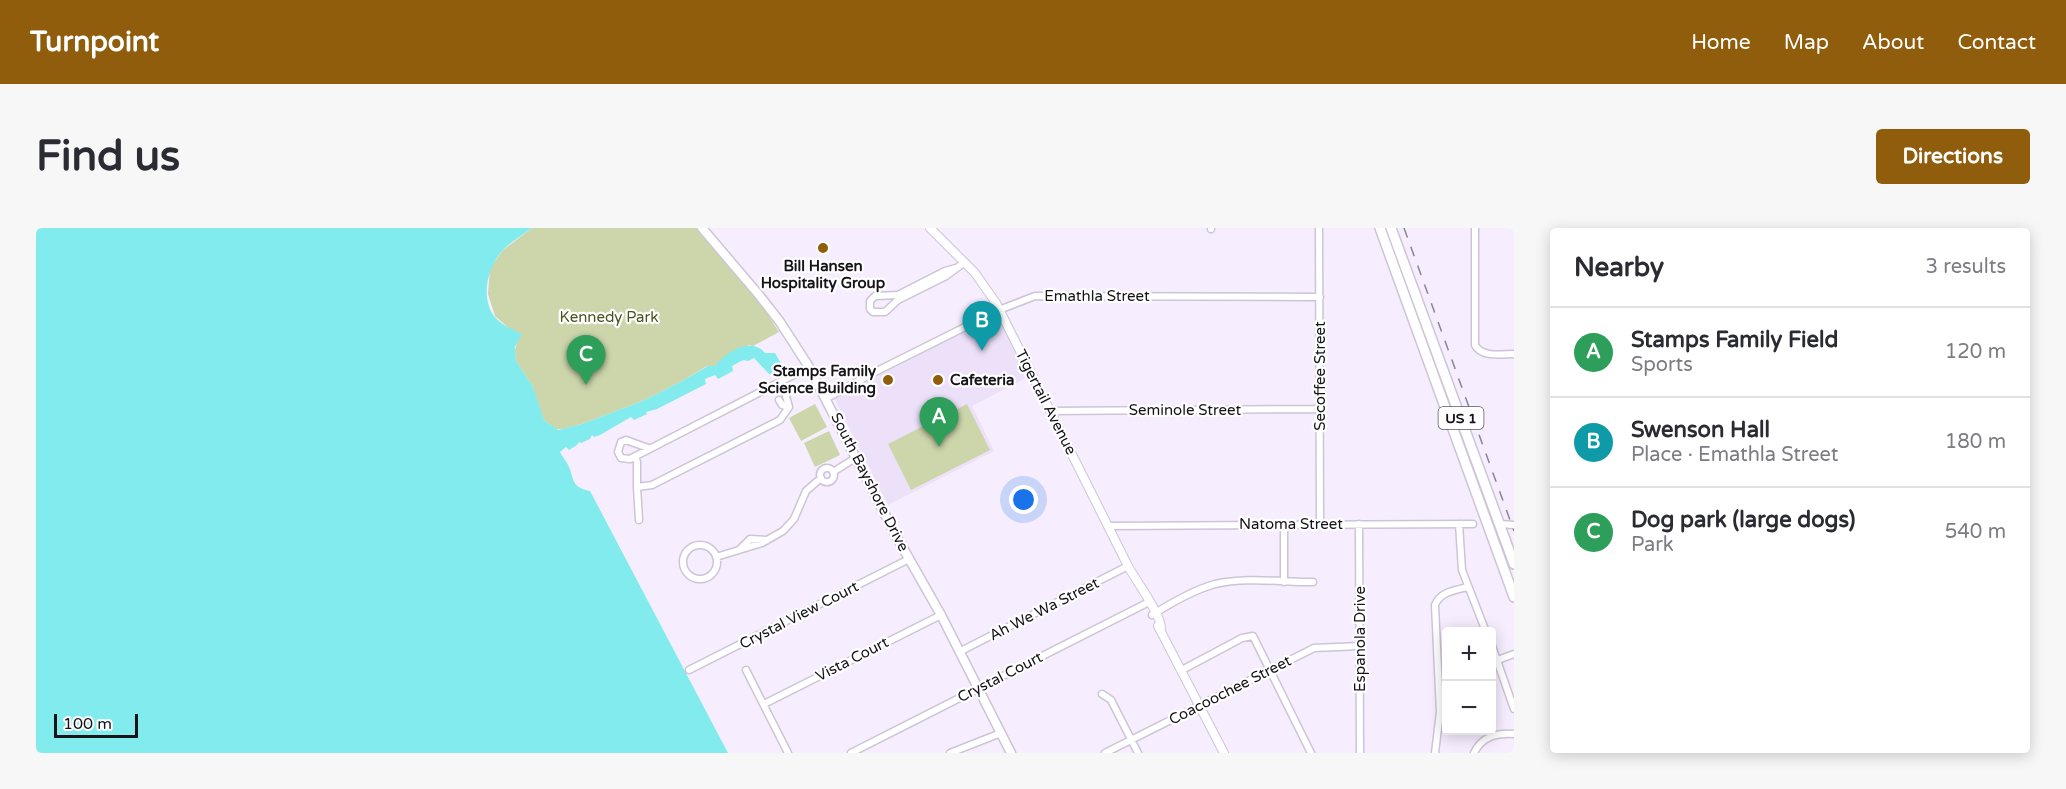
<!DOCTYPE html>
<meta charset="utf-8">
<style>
:root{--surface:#fff;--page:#f7f7f7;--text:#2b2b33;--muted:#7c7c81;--line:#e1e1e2;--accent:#8f5d0b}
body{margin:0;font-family:"Varela Round",sans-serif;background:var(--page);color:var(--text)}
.controls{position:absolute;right:18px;bottom:18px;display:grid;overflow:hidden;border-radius:6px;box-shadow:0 3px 15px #0003}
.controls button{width:54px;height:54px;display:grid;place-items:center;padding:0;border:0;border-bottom:2px solid var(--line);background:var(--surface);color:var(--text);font:30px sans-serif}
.scale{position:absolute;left:18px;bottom:15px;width:84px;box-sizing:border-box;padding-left:6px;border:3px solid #161319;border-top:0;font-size:16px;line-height:21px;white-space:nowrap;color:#161319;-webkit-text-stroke:4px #fff;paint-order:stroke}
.you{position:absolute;left:988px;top:272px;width:21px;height:21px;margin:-15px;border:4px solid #fff;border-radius:50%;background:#1a73e8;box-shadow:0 0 0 9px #1a73e833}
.badge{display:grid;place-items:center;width:39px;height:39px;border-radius:50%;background:var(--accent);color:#fff;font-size:20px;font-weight:700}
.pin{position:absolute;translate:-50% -50px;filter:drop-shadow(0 2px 3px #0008)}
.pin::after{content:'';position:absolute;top:32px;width:21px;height:18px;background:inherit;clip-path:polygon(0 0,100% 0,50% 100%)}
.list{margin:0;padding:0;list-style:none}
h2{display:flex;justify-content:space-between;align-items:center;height:78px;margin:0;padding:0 24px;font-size:26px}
h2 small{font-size:20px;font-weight:400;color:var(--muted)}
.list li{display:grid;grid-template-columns:39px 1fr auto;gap:18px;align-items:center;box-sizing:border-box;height:90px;padding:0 24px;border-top:2px solid var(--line)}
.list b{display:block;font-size:22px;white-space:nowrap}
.list p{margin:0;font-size:20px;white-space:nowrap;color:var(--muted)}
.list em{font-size:20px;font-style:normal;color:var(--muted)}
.map{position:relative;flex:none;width:1478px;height:525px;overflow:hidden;border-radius:6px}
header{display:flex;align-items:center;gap:36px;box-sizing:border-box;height:84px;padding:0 30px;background:var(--accent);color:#fff}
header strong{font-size:28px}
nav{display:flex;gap:33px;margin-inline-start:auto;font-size:21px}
.intro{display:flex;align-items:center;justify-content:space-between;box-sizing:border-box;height:144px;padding:0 36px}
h1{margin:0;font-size:42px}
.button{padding:15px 27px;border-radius:6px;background:var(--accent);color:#fff;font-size:21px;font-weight:700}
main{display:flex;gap:36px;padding:0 36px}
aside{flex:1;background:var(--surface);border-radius:6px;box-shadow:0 3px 15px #0003}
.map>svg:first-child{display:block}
.built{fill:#ede1f9}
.green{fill:#ccd6aa}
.water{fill:#82ebed}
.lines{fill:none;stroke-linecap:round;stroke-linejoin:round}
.minor-casing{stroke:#cdc5d6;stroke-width:9}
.tertiary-casing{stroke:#cdc5d6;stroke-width:10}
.secondary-casing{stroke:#cdc5d6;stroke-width:11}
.trunk-casing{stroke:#cdc5d6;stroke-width:12}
.minor{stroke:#fff;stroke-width:6}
.tertiary{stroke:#fff;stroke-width:8}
.secondary{stroke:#fff;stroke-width:8}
.trunk{stroke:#fff;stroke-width:9}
.rail{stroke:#8b8591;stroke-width:1.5;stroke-dasharray:10 10;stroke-linecap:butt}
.poi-dot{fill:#8f5d0b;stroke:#fff;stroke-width:2}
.labels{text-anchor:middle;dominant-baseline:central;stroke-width:4.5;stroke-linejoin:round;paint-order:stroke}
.shield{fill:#fff;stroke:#5c5a5e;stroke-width:1.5}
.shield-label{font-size:14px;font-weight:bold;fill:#161319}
.poi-label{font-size:15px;font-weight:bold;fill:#161319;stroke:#fff}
.street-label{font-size:15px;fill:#161319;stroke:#fff}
.park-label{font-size:15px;fill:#4b541e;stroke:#fff}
</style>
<header>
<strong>Turnpoint</strong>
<nav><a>Home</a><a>Map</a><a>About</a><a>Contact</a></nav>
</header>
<div class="intro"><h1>Find us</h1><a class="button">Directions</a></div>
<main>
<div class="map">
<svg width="1478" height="525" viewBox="0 0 1478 525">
<rect width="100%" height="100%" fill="#f6edfe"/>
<path class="built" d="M961 87 992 149 936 178 958 223 852 277 798 170Z"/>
<path class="green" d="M496 0H664L727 79 743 104 717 118 713 117 679 138H671L648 152 609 172 546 196 527 201H520L508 192 504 184 497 159 480 133 479 122 481 115 474 101 459 88 452 66 454 40 467 22Z
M779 176 791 199 765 213 753 190Z
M931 176 954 222 875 262 852 216Z
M793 203 804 227 779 239 768 215Z"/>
<path class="water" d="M0 0H496C487 7 474 14 466 23 452 39 444 69 458 88 465 97 476 101 486 106L479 119 480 133 497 159 508 192 522 202 546 196 609 172 648 152 672 138H679C689 125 715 108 729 125H739L746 137 741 146H733L718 130 712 133 707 132 696 138 697 143 682 151 679 147 669 151 670 156 621 181 610 184 611 186 598 192 595 189 564 207 558 209 556 207 554 211 545 215 543 214 541 217 533 222 530 219 524 224C526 228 530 233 532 237 539 251 534 259 554 263L692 525H0Z"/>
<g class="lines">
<defs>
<path id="minor" d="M1175 0V1
M1283 0 1284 296
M1439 0V117C1446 130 1465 126 1478 126
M920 40 909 43 862 67 839 68 834 73V81L837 84H849L862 72 910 48 929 34
M791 170 837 145 963 82 999 68 1284 69
M743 172 746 177 753 179
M1014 183 1284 181
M612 220 590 212 585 214 582 224 585 230 594 231 773 139
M599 228 601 234V259L616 257 744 192 753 179 750 168
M784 247a7 7 0 1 1 14 0a7 7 0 1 1-14 0Z
M797 244 821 229
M601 259 603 292
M1323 296 1324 525
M1423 296 1426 342 1450 404
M1464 296 1478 297
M1072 298 1437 296
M647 334a17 17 0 1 1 34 0a17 17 0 1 1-34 0Z
M704 321 714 311 731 312
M680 329 726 315 747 303 758 291 770 263 785 250
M1248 354V296
M1116 387C1135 375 1157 362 1179 356 1210 349 1245 354 1277 354
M1456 418 1478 481
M923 424 1092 338
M1456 434 1478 426
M653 442 873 331
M710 442 752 525
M1146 442 1206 410 1217 408 1275 525
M1066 466 1075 472 1102 525
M728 476 905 387
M815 525 1113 374
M914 525 965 505
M1069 525 1278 420 1324 418
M1399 525 1404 484 1399 377C1404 364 1419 362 1432 359
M1438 525C1446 508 1461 505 1478 506"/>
<path id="tertiary" d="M894 0 939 45 960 75 1092 338C1100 353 1125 386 1125 400
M1122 398 1188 525"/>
<path id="secondary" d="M666 0 723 67 744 94 773 139 859 306 905 387 975 525"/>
<path id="trunk" d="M1344 0 1478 369
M1355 0 1478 336"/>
</defs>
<use href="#minor" class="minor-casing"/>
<use href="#tertiary" class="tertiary-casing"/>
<use href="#secondary" class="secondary-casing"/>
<use href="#trunk" class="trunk-casing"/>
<use href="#minor" class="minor"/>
<use href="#tertiary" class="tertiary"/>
<use href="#secondary" class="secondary"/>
<use href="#trunk" class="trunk"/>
<path class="rail" d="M1368 0 1478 303"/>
</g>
<g class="poi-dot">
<circle cx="787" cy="20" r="6"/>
<circle cx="852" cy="152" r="6"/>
<circle cx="902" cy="152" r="6"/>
</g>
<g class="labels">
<rect class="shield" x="1402.5" y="179" width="45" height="22" rx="4.5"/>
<g class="shield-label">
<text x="1425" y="190">US 1</text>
</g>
<g class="poi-label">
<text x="787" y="38">Bill Hansen<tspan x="787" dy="17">Hospitality Group</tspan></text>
<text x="840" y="143" text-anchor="end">Stamps Family<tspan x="840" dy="17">Science Building</tspan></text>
<text x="914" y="152" text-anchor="start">Cafeteria</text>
</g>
<g class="street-label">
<text x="1061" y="68">Emathla Street</text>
<text transform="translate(1284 148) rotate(-90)">Secoffee Street</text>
<text transform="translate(1010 174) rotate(63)">Tigertail Avenue</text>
<text x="1149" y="182">Seminole Street</text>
<text transform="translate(834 254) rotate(63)">South Bayshore Drive</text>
<text x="1255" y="296">Natoma Street</text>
<text transform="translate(1008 381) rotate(-27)">Ah We Wa Street</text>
<text transform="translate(763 387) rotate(-27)">Crystal View Court</text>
<text transform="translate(1324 411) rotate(-90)">Espanola Drive</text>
<text transform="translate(816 431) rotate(-27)">Vista Court</text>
<text transform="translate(964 449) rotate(-27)">Crystal Court</text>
<text transform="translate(1194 462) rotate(-27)">Coacoochee Street</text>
</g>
<g class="park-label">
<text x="573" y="89">Kennedy Park</text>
</g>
</g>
</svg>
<div class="controls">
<button>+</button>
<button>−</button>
</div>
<div class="scale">100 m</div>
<div class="you"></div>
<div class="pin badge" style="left:903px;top:219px;background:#2e9e5b">A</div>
<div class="pin badge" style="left:946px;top:123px;background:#0f9aa8">B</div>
<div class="pin badge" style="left:550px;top:157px;background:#2e9e5b">C</div>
</div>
<aside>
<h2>Nearby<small>3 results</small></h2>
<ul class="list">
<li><span class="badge" style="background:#2e9e5b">A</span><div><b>Stamps Family Field</b><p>Sports</p></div><em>120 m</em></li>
<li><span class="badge" style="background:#0f9aa8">B</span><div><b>Swenson Hall</b><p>Place · Emathla Street</p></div><em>180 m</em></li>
<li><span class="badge" style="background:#2e9e5b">C</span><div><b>Dog park (large dogs)</b><p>Park</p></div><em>540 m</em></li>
</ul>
</aside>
</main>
